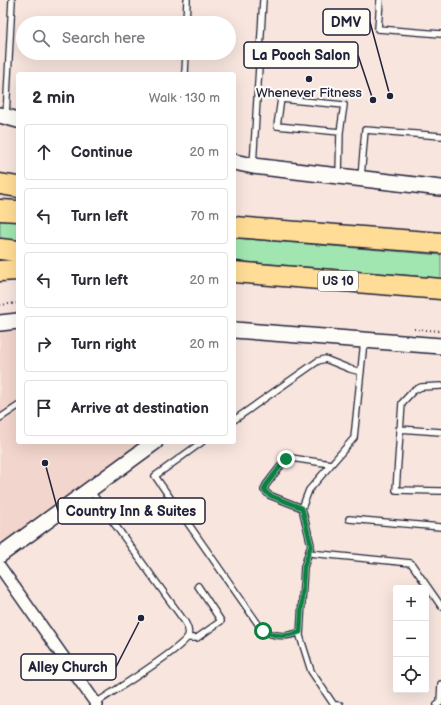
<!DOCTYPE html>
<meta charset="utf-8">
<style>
:root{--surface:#fff;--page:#f2f2f3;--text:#2b2b33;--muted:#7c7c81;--line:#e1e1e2}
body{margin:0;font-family:"Balsamiq Sans",sans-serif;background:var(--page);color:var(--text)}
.controls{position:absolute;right:12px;bottom:12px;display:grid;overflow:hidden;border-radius:4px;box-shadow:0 4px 16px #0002}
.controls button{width:36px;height:36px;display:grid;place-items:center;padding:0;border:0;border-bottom:1px solid var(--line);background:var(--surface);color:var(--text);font:20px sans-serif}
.stop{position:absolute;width:12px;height:12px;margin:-9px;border:3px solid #0b8043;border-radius:50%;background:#fff}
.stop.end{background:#0b8043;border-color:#fff;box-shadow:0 1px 4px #0008}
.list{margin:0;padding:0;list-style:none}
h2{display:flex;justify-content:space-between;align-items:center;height:52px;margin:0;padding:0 16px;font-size:17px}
h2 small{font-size:13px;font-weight:400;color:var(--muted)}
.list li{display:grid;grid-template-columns:26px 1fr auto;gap:12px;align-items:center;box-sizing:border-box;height:56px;margin:0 8px 8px;padding:0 8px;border:1px solid var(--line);border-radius:4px}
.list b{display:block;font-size:15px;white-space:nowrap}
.list em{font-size:13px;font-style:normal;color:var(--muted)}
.icon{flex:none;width:22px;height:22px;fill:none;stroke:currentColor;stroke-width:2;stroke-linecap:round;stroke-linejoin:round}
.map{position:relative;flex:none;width:441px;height:705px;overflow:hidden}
.search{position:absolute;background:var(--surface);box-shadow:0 4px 16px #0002;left:16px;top:16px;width:220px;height:44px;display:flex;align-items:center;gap:10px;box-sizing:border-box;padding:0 14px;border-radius:22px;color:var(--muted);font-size:15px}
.panel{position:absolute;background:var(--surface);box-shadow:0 4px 16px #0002;left:16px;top:72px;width:220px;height:372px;border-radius:4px}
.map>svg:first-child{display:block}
.built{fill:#f2d5cc}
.green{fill:#a1e5b0;stroke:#628476}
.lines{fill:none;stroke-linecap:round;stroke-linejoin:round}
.lane-casing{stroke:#22223b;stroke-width:8}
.street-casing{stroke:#22223b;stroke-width:14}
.secondary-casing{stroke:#22223b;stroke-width:18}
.highway-casing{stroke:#22223b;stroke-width:23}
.path{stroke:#22223b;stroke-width:2;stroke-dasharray:1 3;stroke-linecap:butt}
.lane{stroke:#fdfcf7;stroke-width:5.5}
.street{stroke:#fdfcf7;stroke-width:11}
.secondary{stroke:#fdfcf7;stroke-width:15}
.highway{stroke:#ffdd96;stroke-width:20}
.route{stroke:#0b8043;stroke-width:5}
.poi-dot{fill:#22223b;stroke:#fdfcf7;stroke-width:1.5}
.labels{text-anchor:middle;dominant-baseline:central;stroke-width:4;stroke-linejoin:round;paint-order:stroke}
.shield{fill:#fdfcf7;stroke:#646373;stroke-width:1}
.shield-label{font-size:12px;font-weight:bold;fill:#22223b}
.poi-label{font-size:13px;fill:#22223b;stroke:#fdfcf7}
.leader{fill:none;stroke:#22223b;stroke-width:1.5}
.callout-dot{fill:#22223b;stroke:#fdfcf7;stroke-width:1.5}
.callout{fill:#fdfcf7;stroke:#22223b;stroke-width:1.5}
.callout-label{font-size:14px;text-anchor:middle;font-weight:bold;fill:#22223b}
</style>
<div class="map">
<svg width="441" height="705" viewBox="0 0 441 705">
<rect width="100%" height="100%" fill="#f7e5de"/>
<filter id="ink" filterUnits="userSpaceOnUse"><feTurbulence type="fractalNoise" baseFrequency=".025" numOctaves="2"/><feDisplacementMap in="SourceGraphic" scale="8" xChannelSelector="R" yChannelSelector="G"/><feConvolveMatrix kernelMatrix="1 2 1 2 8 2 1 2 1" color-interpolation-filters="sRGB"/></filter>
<g filter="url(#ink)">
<path class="built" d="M18 320V442H155L0 555V321Z"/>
<path class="green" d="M0 220 18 221V244L0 243Z
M234 238 441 255V278L234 261Z"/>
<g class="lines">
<defs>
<path id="lane" d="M380 0 378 29 441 34
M186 23 187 0
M185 74 186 53
M6 116 12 0
M253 166 263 0
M339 176 340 132 277 126 281 99 344 105 340 132
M361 177 365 130 441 136
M441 386 421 387 413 391 402 403 396 490 441 491
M0 418 18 406
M234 420 318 361 325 359 350 369 361 372
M399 429 441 432
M202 442 155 476 263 631C277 637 287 637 300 632
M90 490 185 622C187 626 190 631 188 636 182 649 112 692 96 703
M302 508 269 495 264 490 266 485 286 459 291 458 331 464
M349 519 441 527
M309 553 411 563 441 606
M187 638H197L221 621 198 586
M340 705H334L311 671 300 636 304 567 311 545 302 508 309 490 354 438 364 341
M437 705 440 703 441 684"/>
<path id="street" d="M0 567 97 705"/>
<path id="secondary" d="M0 115 18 120
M234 162 253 166 441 188
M0 323 18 321
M234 330 441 346
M0 555 155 442"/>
<path id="highway" d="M0 184 18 187
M0 210 18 211
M234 227 441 243
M0 249 18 251
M0 271 18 270
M234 272 441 289"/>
</defs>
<use href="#lane" class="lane-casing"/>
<use href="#street" class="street-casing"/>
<use href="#secondary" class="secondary-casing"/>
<use href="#highway" class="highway-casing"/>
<path class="path" d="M0 305 18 303
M414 329 441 331"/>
<use href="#lane" class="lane"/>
<use href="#street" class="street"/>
<use href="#secondary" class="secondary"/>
<use href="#highway" class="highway"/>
</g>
</g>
<g class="lines" filter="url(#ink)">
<path class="route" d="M263 631C277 637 287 637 300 632L304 567 311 545 302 508 269 495 264 490 266 485 286 459"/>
</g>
<circle class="poi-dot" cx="309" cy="79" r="4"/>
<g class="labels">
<rect class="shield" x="318" y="271" width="40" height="20" rx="3"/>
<g class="shield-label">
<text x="338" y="281">US 10</text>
</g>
<g class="poi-label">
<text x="309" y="93">Whenever Fitness</text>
</g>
</g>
<path class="leader" d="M390 96L370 22M373 100L358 55M45 463L58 511M141 618L116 667"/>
<g class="callout-dot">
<circle cx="390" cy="96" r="4"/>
<circle cx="373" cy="100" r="4"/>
<circle cx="45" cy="463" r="4"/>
<circle cx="141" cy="618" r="4"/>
</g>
<g class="callout">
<rect x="323" y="9" width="47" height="26" rx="4"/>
<rect x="244" y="42" width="114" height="26" rx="4"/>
<rect x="58" y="498" width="147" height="26" rx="4"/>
<rect x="21" y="654" width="95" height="26" rx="4"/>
</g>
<g class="callout-label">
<text x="346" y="27">DMV</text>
<text x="301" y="60">La Pooch Salon</text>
<text x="131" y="516">Country Inn &amp; Suites</text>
<text x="68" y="672">Alley Church</text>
</g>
</svg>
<div class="controls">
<button>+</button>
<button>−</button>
<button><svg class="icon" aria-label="locate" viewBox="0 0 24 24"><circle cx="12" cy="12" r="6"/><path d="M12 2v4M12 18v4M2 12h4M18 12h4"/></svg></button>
</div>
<div class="stop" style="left:263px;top:631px"></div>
<div class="stop end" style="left:286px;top:459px"></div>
<div class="search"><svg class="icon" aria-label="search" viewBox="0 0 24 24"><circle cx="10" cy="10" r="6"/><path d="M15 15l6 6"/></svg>Search here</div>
<section class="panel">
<h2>2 min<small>Walk · 130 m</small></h2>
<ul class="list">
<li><svg class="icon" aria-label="ahead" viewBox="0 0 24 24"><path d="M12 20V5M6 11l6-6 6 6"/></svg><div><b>Continue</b></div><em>20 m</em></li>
<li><svg class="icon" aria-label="left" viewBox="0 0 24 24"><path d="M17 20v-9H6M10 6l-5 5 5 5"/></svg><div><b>Turn left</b></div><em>70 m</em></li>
<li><svg class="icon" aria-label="left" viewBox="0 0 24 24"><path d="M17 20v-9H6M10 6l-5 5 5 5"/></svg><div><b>Turn left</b></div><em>20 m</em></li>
<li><svg class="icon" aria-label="right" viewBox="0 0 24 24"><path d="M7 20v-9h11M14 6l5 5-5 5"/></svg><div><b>Turn right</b></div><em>20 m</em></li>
<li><svg class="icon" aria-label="arrive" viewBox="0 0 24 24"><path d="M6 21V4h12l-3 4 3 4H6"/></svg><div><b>Arrive at destination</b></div></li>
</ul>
</section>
</div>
